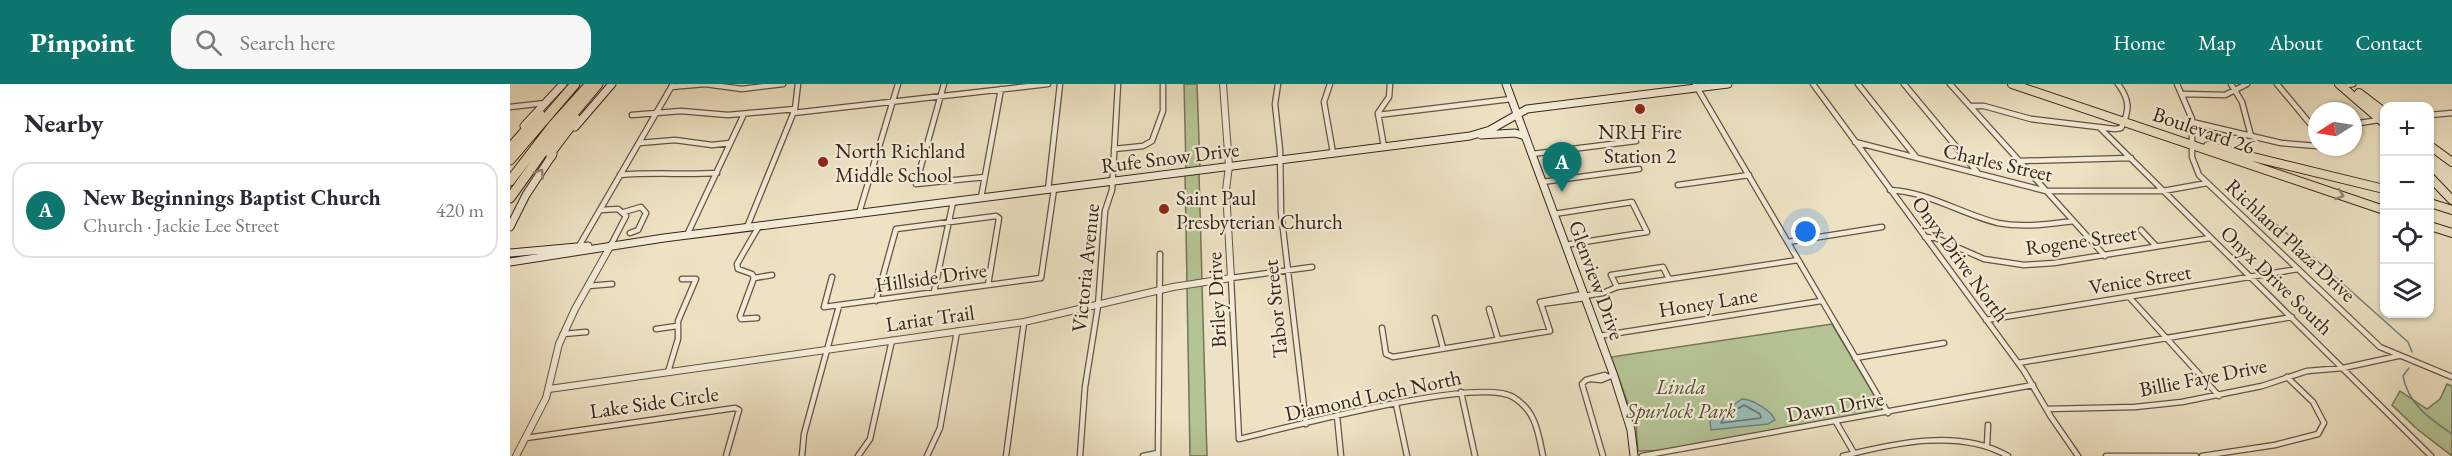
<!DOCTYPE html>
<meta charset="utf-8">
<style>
:root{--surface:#fff;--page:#f7f7f7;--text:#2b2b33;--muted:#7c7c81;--line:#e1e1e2;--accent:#0f766e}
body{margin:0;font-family:"EB Garamond",serif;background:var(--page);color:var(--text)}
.controls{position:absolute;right:18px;top:18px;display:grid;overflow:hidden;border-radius:12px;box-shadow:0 2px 4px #0004}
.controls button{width:54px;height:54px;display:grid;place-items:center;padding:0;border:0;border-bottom:2px solid var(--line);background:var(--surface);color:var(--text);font:30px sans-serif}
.compass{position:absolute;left:1798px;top:18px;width:54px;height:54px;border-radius:50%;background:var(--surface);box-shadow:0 2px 4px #0004;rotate:258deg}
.you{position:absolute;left:1296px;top:148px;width:21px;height:21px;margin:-15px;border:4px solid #fff;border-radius:50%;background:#1a73e8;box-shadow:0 0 0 9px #1a73e833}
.badge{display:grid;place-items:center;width:39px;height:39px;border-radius:50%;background:var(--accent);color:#fff;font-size:20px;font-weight:700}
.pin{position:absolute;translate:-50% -50px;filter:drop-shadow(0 2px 3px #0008)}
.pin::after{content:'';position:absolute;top:32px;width:21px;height:18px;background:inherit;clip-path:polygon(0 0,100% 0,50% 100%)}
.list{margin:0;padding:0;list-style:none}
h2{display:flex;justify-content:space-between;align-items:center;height:78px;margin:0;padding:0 24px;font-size:26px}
h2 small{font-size:20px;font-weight:400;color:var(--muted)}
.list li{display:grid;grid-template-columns:39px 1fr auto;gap:18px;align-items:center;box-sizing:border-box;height:96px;margin:0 12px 12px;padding:0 12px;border:2px solid var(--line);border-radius:18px}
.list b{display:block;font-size:22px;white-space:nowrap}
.list p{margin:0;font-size:20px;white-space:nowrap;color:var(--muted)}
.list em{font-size:20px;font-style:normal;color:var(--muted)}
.icon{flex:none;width:33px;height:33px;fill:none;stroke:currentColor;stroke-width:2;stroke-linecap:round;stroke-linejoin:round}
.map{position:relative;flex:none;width:1942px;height:372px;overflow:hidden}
header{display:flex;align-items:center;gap:36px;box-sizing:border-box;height:84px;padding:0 30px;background:var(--accent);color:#fff}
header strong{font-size:28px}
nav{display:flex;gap:33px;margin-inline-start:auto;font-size:21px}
.search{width:420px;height:54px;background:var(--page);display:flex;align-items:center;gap:15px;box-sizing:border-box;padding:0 21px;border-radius:18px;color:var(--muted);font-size:22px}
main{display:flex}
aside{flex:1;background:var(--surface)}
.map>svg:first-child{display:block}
.green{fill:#b5c495;stroke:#767456;stroke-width:1.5}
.water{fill:#9abdb9;stroke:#728078;stroke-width:1.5}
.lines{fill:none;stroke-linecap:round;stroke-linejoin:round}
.shore{stroke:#687168;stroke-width:1.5}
.stream{stroke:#728078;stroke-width:1.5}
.minor-casing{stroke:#645442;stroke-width:7}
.tertiary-casing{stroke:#645442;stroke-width:8}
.secondary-casing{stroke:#372517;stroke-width:9}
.primary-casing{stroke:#372517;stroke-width:10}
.motorway-casing{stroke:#372517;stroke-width:11}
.minor{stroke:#f3ecd8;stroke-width:4.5}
.tertiary{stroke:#f3ecd8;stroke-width:6}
.secondary{stroke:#f3ecd8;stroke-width:7}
.primary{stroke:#ede2c3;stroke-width:8}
.motorway{stroke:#ede2c3;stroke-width:9}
.oneway{stroke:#958878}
.oneway2{stroke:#92846d}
.poi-dot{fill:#8f2418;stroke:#f3ecd8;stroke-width:2}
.labels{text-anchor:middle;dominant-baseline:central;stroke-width:4.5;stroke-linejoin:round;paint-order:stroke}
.street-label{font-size:21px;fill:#372517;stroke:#f3ecd8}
.poi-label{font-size:21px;fill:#372517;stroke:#f3ecd8;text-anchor:start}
.park-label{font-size:21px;font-style:italic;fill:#564d36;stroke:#f3ecd8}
</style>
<header>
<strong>Pinpoint</strong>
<div class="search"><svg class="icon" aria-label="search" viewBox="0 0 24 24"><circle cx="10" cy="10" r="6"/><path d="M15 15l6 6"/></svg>Search here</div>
<nav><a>Home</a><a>Map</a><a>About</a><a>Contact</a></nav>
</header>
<main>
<aside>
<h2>Nearby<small></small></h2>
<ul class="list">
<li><span class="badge">A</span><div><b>New Beginnings Baptist Church</b><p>Church · Jackie Lee Street</p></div><em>420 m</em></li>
</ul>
</aside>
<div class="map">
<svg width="1942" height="372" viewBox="0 0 1942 372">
<rect width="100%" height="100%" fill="#ede2c3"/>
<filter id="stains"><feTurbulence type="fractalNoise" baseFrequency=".00333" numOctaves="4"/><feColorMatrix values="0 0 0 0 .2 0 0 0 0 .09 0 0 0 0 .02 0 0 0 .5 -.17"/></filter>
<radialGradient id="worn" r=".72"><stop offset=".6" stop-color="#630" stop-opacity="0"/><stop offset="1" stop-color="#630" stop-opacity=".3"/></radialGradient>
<path class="green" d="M674 0H687L690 84 676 85Z
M689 89 692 197 677 199 675 91Z
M692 201 697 372H680L677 203Z
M1322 240 1374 328 1171 366 1128 367 1126 342 1101 273Z
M1937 300 1942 302V372L1907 345 1882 321 1890 307 1917 325 1930 315Z"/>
<path class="water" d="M1232 315C1242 315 1262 327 1265 336L1258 340 1201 346 1200 337Z"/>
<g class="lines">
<path class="shore" d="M1234 321 1250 330 1251 334 1211 339 1214 333Z"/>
<path class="stream" d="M1747 123 1898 258 1902 268
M1899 284 1893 292C1898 320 1920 335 1942 350"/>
<defs>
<path id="minor" d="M434 0 406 100 475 93
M768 0 765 20 770 66 771 128 796 340
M820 0 814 18 823 69
M1185 0 1378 329
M1303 0 1514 287 1541 333 1568 372
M1348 0 1406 73
M1394 0 1468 89
M1440 0 1595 172
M1667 0 1682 35V73L1689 91 1870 263 1942 293
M1721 0 1732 18 1741 52
M1767 0 1807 48
M1838 1 1843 0
M161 3 195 0 232 5 273 0
M1674 10 1715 11 1737 0
M1460 22H1474L1521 35 1605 45 1611 44C1620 26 1620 16 1608 0
M0 23 35 19
M283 29 538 0
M122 31 171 27 218 31 285 25
M868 31 1001 15
M1920 31 1942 29
M1682 38 1771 59 1807 62
M1843 40 1869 36
M1590 44 1921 372
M1345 58 1536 107H1653L1697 99
M129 59 165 56 202 61 220 59
M874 63 868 29 879 13 880 0
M604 65 633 62 642 57 653 27V0
M1022 70 1126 57
M1509 77 1621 74
M110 91C143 88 174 91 207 89
M1032 98 1129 85
M1168 101 1239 91
M538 106 550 0
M1380 106C1419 108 1451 130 1488 139 1513 144 1538 140 1563 137
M471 114 491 5
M91 126 108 125 116 132 101 161
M114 128 131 123 136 129 128 146 120 149
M349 129 388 0
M1044 130 1122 118 1137 148 1055 161
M237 143 285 25 288 0
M1631 146 1646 162
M177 151 234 30
M1415 153 1426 154 1474 175 1514 181 1544 179 1700 154
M1278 158 1372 143
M69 162 163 0
M802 183 721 194 729 355C776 344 969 292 1003 313 1026 327 1028 348 1033 372
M322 193 314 223 531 194 544 105
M244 194 262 191
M78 202 102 200
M1107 203 1101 191 1153 183 1159 195
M424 208 443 118
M1074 212 1093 209 1107 203 1288 176
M1620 214 1709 312
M366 217 386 145 486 132 489 134 478 201
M1031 220 1030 218 1073 210
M1031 220 1075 214
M979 225 988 255
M247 234 231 235 230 232 244 194 242 190 228 185 227 180 249 142
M925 234 933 264
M1476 236 1788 185
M872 244 876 270 883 273 1040 247 1031 220
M146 245 167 242
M53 250 76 248
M1089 252 1311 217
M1345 274 1434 259
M1508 279 1782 233
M158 288 168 255V237L186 195H172
M1081 295 1091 296 1101 292
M951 308 965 372
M886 320 897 372
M1537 325 1625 323 1672 318 1752 302 1797 287 1833 284 1888 272
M827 332 831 372
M1326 338 1344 369
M16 354 225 324 229 326 216 372
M1477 361 1478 341
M292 372 294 350 329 222
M348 372 360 355 382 256
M417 372 430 344 447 247
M496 372 514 238
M570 372 575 303 588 222 595 127 602 106 608 0
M633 372 648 369
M648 372 650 170
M1093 372 1072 300 1076 296 1095 291 1098 293
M1132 372 1523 301
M1333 372C1384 359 1450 344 1498 372
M1596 372H1686
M1692 372 1765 361 1808 350 1814 339 1803 318 1777 293"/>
<path id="tertiary" d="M39 305 514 238 663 203 721 194 716 106 719 82 713 0
M6 372 36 314 49 260 65 225 101 161"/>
<path id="secondary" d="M996 0 1104 292 1121 346 1124 372
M14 42 53 0
M65 43 102 0
M971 51 1005 49 1015 52
M0 143 16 111 43 70
M0 169 78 162
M0 178 154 154 960 52 980 46 1017 25 1218 0"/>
<path id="primary" d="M1502 0 1874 126
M1829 0 1874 39
M1849 9 1874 28
M1698 62 1874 105
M1920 62 1942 78
M1920 93 1942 116
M1920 119 1942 126
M1920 142 1942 149"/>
<path id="motorway" d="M0 64 30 30
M41 72V68L66 35
M0 76 65 0
M0 97 43 41 80 0
M0 114 43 54 88 0"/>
</defs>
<use href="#minor" class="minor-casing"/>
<use href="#tertiary" class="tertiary-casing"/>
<use href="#secondary" class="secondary-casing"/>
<use href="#primary" class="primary-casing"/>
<use href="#motorway" class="motorway-casing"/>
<use href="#minor" class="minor"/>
<use href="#tertiary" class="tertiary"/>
<use href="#secondary" class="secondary"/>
<use href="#primary" class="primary"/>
<use href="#motorway" class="motorway"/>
</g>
<defs><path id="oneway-chevron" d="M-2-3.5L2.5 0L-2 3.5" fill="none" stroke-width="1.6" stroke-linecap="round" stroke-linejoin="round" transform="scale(1.5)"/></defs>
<use class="oneway" href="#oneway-chevron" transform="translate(30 89) rotate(-57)"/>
<use class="oneway2" href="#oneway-chevron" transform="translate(1830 111) rotate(19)"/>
<g class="poi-dot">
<circle cx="1130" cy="25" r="6"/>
<circle cx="313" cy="78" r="6"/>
<circle cx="654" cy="125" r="6"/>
</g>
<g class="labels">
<g class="street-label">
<text transform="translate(1694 46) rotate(19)">Boulevard 26</text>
<text transform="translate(660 73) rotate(-7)">Rufe Snow Drive</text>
<text transform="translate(1488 78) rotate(13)">Charles Street</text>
<text transform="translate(1571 156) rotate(-8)">Rogene Street</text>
<text transform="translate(1781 156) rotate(43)">Richland Plaza Drive</text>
<text transform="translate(1451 175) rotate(54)">Onyx Drive North</text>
<text transform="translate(575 184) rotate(-84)">Victoria Avenue</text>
<text transform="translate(421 193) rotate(-8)">Hillside Drive</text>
<text transform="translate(1630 195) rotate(-9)">Venice Street</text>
<text transform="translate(1087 196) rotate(70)">Glenview Drive</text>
<text transform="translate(1767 196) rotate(44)">Onyx Drive South</text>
<text transform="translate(706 216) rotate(-93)">Briley Drive</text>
<text transform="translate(1198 218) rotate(-9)">Honey Lane</text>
<text transform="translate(765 225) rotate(-96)">Tabor Street</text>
<text transform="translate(420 234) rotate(-8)">Lariat Trail</text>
<text transform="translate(1693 293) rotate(-11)">Billie Faye Drive</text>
<text transform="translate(863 311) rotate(-12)">Diamond Loch North</text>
<text transform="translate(144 318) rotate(-8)">Lake Side Circle</text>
<text transform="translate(1325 322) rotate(-10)">Dawn Drive</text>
</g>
<g class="poi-label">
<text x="1130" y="47" text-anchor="middle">NRH Fire<tspan x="1130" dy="24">Station 2</tspan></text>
<text x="325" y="66">North Richland<tspan x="325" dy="24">Middle School</tspan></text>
<text x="666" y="113">Saint Paul<tspan x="666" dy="24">Presbyterian Church</tspan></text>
</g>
<g class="park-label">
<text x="1171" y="302">Linda<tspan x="1171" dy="24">Spurlock Park</tspan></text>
</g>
</g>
<rect width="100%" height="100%" filter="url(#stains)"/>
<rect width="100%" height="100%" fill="url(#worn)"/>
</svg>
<div class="controls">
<button>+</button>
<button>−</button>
<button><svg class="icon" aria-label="locate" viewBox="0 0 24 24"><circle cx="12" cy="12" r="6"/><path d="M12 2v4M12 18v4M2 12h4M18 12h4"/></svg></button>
<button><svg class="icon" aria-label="layers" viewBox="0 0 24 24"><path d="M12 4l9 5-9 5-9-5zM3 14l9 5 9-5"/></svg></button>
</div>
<svg class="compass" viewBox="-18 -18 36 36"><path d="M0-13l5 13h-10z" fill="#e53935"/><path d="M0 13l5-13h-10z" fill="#7c7c81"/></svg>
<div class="you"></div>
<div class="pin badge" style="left:1052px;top:108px">A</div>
</div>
</main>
